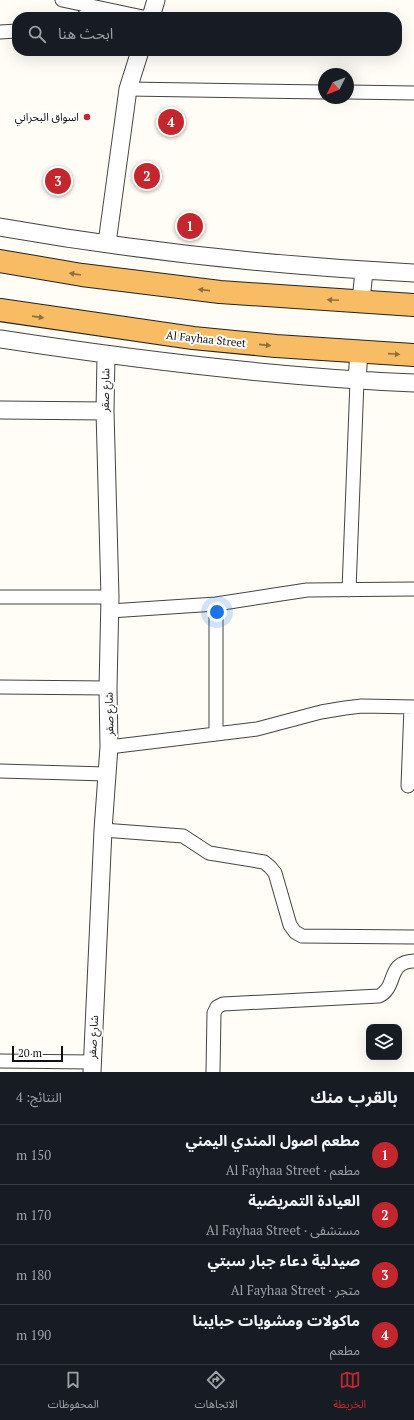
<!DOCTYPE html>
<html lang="ar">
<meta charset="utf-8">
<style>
:root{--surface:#171b24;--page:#242831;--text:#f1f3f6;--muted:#9ea1a6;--line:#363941;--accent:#c4262e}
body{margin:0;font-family:"PT Serif","Noto Sans Arabic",serif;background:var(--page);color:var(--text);direction:rtl}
.controls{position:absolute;right:12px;bottom:12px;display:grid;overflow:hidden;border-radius:8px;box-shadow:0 4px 16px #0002}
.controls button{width:36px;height:36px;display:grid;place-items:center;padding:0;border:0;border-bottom:1px solid var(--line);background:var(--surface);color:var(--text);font:20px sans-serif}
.compass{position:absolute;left:318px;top:68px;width:36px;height:36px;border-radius:50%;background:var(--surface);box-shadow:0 4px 16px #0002;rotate:228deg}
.scale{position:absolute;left:12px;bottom:10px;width:51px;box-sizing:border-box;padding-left:4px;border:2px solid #111;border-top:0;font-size:11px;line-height:14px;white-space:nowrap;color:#111;-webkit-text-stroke:3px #fff;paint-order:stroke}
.you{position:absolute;left:217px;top:612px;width:14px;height:14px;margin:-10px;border:3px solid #fff;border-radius:50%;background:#1a73e8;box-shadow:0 0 0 6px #1a73e833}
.badge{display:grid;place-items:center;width:26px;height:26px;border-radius:50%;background:var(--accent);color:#fff;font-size:13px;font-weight:700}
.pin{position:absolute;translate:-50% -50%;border:2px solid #fff;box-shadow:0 1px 4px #0006}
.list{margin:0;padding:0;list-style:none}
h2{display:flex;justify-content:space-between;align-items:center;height:52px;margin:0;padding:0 16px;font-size:17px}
h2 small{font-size:13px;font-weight:400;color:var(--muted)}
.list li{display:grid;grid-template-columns:26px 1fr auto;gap:12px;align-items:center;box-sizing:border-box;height:60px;padding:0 16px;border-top:1px solid var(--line)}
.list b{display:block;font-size:15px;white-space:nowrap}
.list p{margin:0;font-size:13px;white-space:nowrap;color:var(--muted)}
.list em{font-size:13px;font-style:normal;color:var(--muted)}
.icon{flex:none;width:22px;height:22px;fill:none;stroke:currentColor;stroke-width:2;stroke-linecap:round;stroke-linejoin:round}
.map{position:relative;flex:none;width:414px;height:1072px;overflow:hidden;direction:ltr}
.search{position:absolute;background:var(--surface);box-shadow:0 4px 16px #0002;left:12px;right:12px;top:12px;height:44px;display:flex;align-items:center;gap:10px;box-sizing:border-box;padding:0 14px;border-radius:16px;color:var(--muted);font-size:15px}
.sheet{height:292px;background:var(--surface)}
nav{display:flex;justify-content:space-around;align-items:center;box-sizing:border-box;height:56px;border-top:1px solid var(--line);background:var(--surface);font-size:11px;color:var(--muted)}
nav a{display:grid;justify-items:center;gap:2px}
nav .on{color:var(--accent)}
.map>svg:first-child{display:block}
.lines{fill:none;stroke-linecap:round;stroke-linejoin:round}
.minor-casing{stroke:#444;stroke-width:15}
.tertiary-casing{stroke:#444;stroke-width:19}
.trunk-casing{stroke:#222;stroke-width:24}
.minor{stroke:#fff;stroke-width:13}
.tertiary{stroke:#fff;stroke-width:17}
.trunk{stroke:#f7bc64;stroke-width:22}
.oneway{fill:#906f3f}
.poi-dot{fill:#c4262e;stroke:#fff;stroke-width:1.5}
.labels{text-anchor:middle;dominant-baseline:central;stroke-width:4;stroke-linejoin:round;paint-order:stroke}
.poi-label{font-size:11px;fill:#111;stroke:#fff;text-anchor:end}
.street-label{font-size:11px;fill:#111;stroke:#fff}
</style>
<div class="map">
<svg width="414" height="1072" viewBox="0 0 414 1072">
<rect width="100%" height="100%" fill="#fffdf5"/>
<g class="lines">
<defs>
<path id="minor" d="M62 0 143 17
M83 17 99 8
M0 32 17 31
M128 89 324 92
M348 92 414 93
M349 590 357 381
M0 597H110
M216 604V733
M110 611 216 604 307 590 414 589
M0 687 108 688
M109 747 257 729 321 712 345 708 362 706 414 707
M0 771 106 774
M408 786 411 707
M103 830 183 836 209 853 264 862 270 867 275 873 290 925 295 932 302 936 414 937
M0 1061 92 1062
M213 1072 214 1013 217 1007 223 1004 379 996C398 987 386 962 414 961"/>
<path id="tertiary" d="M151 17 156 0
M0 227C137 251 276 266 414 273
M107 243 128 89 140 51
M361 301 364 271
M0 339C137 360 276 377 414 383
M357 381 359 351
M0 410 105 411
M92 1072 103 830 109 747 108 688 110 597 105 411 106 355"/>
<path id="trunk" d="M0 261 82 275 220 292 414 305
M0 310 193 338 276 346 414 355"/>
</defs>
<use href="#minor" class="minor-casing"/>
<use href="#tertiary" class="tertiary-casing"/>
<use href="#trunk" class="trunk-casing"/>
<use href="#minor" class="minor"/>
<use href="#tertiary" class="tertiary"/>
<use href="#trunk" class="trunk"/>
</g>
<defs><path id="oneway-solid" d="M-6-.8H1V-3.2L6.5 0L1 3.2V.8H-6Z"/></defs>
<g class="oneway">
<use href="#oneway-solid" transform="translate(75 274) rotate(-171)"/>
<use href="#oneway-solid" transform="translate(204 290) rotate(-174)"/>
<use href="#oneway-solid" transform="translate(333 300) rotate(-177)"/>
<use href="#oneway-solid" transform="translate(38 317) rotate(8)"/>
<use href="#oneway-solid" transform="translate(265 345) rotate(6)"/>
<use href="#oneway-solid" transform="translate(394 354) rotate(4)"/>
</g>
<circle class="poi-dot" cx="87" cy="117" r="4"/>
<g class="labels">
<g class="poi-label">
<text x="79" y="117">اسواق البحراني</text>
</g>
<g class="street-label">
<text transform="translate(206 339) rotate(6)">Al Fayhaa Street</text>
<text transform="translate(105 390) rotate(-89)">شارع صقر</text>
<text transform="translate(109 714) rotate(-91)">شارع صقر</text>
<text transform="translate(93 1037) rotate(-87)">شارع صقر</text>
</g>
</g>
</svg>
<div class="controls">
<button><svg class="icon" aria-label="layers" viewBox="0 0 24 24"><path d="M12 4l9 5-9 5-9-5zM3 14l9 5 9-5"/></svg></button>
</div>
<svg class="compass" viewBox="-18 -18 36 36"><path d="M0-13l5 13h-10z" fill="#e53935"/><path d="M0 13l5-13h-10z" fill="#9ea1a6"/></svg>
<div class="scale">20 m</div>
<div class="you"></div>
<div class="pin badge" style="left:190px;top:226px">1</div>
<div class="pin badge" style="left:147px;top:176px">2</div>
<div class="pin badge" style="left:58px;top:181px">3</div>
<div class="pin badge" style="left:171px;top:122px">4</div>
<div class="search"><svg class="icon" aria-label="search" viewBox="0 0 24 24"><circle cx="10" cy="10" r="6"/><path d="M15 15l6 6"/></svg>ابحث هنا</div>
</div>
<section class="sheet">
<h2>بالقرب منك<small>النتائج: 4</small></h2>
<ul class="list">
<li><span class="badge">1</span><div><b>مطعم اصول المندي اليمني</b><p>مطعم · Al Fayhaa Street</p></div><em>150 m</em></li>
<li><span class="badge">2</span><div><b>العيادة التمريضية</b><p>مستشفى · Al Fayhaa Street</p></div><em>170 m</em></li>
<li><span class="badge">3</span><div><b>صيدلية دعاء جبار سبتي</b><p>متجر · Al Fayhaa Street</p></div><em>180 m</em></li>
<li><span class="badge">4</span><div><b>ماكولات ومشويات حبايبنا</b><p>مطعم</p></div><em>190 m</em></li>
</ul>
</section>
<nav>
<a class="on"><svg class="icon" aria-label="map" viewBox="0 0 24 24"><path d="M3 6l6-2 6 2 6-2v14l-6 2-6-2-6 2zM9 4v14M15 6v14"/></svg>الخريطة</a>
<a><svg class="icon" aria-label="directions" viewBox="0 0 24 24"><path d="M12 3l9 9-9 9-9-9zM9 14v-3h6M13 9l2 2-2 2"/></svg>الاتجاهات</a>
<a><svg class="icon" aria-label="saved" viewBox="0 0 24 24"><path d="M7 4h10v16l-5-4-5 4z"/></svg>المحفوظات</a>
</nav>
